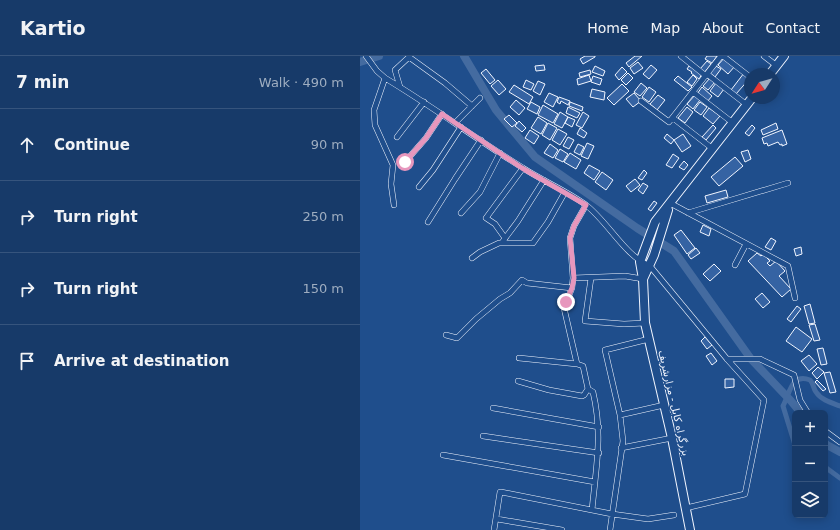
<!DOCTYPE html>
<meta charset="utf-8">
<style>
:root{--surface:#173a69;--page:#20416f;--text:#f1f3f6;--muted:#9eadc0;--line:#36547d}
body{margin:0;font-family:"DejaVu Sans","Noto Naskh Arabic",sans-serif;background:var(--page);color:var(--text)}
.controls{position:absolute;right:12px;bottom:12px;display:grid;overflow:hidden;border-radius:6px;box-shadow:0 2px 10px #0003}
.controls button{width:36px;height:36px;display:grid;place-items:center;padding:0;border:0;border-bottom:1px solid var(--line);background:var(--surface);color:var(--text);font:20px sans-serif}
.compass{position:absolute;left:384px;top:12px;width:36px;height:36px;border-radius:50%;background:var(--surface);box-shadow:0 2px 10px #0003;rotate:234deg}
.stop{position:absolute;width:12px;height:12px;margin:-9px;border:3px solid #e797bd;border-radius:50%;background:#fff}
.stop.end{background:#e797bd;border-color:#fff;box-shadow:0 1px 4px #0008}
.list{margin:0;padding:0;list-style:none}
h2{display:flex;justify-content:space-between;align-items:center;height:52px;margin:0;padding:0 16px;font-size:17px}
h2 small{font-size:13px;font-weight:400;color:var(--muted)}
.list li{display:grid;grid-template-columns:26px 1fr auto;gap:12px;align-items:center;box-sizing:border-box;height:72px;padding:0 16px;border-top:1px solid var(--line)}
.list b{display:block;font-size:15px;white-space:nowrap}
.list em{font-size:13px;font-style:normal;color:var(--muted)}
.icon{flex:none;width:22px;height:22px;fill:none;stroke:currentColor;stroke-width:2;stroke-linecap:round;stroke-linejoin:round}
.map{position:relative;flex:none;width:480px;height:474px;overflow:hidden}
header{display:flex;align-items:center;gap:24px;box-sizing:border-box;height:56px;padding:0 20px;background:var(--surface);border-bottom:1px solid var(--line)}
header strong{font-size:19px}
nav{display:flex;gap:22px;margin-inline-start:auto;font-size:14px}
main{display:flex}
aside{flex:1;background:var(--surface)}
.map>svg:first-child{display:block}
.lines{fill:none;stroke-linecap:round;stroke-linejoin:round}
.canal{stroke:#446ba0;stroke-width:5}
.river{stroke:#446ba0;stroke-width:8}
.building{fill:#3563a3;stroke:#f2f6ff}
.minor-casing{stroke:#f2f6ff;stroke-width:6}
.highway-casing{stroke:#f2f6ff;stroke-width:10}
.minor{stroke:#1f4e8c;stroke-width:5}
.highway{stroke:#1f4e8c;stroke-width:8}
.route{stroke:#e797bd;stroke-width:5}
.labels{text-anchor:middle;dominant-baseline:central;stroke-width:3;stroke-linejoin:round;paint-order:stroke}
.street-label{font-size:10px;fill:#f2f6ff;stroke:#1f4e8c}
</style>
<header>
<strong>Kartio</strong>
<nav><a>Home</a><a>Map</a><a>About</a><a>Contact</a></nav>
</header>
<main>
<aside>
<h2>7 min<small>Walk · 490 m</small></h2>
<ul class="list">
<li><svg class="icon" aria-label="ahead" viewBox="0 0 24 24"><path d="M12 20V5M6 11l6-6 6 6"/></svg><div><b>Continue</b></div><em>90 m</em></li>
<li><svg class="icon" aria-label="right" viewBox="0 0 24 24"><path d="M7 20v-9h11M14 6l5 5-5 5"/></svg><div><b>Turn right</b></div><em>250 m</em></li>
<li><svg class="icon" aria-label="right" viewBox="0 0 24 24"><path d="M7 20v-9h11M14 6l5 5-5 5"/></svg><div><b>Turn right</b></div><em>150 m</em></li>
<li><svg class="icon" aria-label="arrive" viewBox="0 0 24 24"><path d="M6 21V4h12l-3 4 3 4H6"/></svg><div><b>Arrive at destination</b></div></li>
</ul>
</aside>
<div class="map">
<svg width="480" height="474" viewBox="0 0 480 474">
<rect width="100%" height="100%" fill="#1f4e8c"/>
<g class="lines">
<path class="canal" d="M435 389 423 350C430 337 431 317 450 324 454 328 453 332 456 336 461 344 472 347 480 350
M465 411 480 422"/>
<path class="river" d="M104 0 136 54 175 101 277 172 314 195 391 303 431 345 441 357
M0 6 19 0
M465 387 467 389 480 396"/>
</g>
<path class="building" d="M225 0H235V1L223 8 220 3Z
M275 0H282L269 11 266 7Z
M347 0H357L352 7 345 3Z
M365 1 375 10 368 18 358 9Z
M347 5 351 8 344 17 340 13Z
M278 6 283 12 274 18 270 12Z
M184 9 185 14 176 15 175 10Z
M291 9 297 14 289 23 283 18Z
M235 10 245 15 243 20 232 16Z
M329 10 342 18 339 23 331 17 332 16 327 13Z
M356 10 361 13 355 21 350 17Z
M262 11 267 16 259 24 255 19Z
M126 13 135 24 130 28 121 17Z
M230 14 231 18 220 21 219 17Z
M268 17 273 22 266 29 261 24Z
M384 17 390 22 376 38 371 34Z
M229 19 231 25 218 29 217 23Z
M333 19 337 23 332 30 327 26Z
M233 20 242 23 240 29 231 26Z
M318 20 332 31 328 35 314 24Z
M350 22 355 26 348 34 343 30Z
M138 24 146 33 139 39 131 30Z
M166 24 174 28 171 34 163 31Z
M178 25 185 28 180 39 173 35Z
M281 27 287 32 280 40 274 36Z
M356 27 364 33 358 41 350 35Z
M262 28 269 35 254 49 247 42Z
M154 29 173 41 169 48 149 36Z
M289 31 296 36 289 46 282 41Z
M342 31 352 40 347 46 337 38Z
M232 33 245 36 244 44 230 41Z
M189 37 198 41 193 51 184 46Z
M274 37 281 45 273 51 266 43Z
M298 39 305 44 297 54 290 48Z
M335 39 340 44 333 53 327 48Z
M199 41 210 45 208 49 201 45 200 48 197 46Z
M156 44 165 52 159 59 150 51Z
M171 46 180 51 177 58 167 53Z
M210 46 223 51 222 55 209 50Z
M340 46 347 51 341 59 334 54Z
M183 49 198 58 193 67 178 59Z
M208 51 220 57 217 62 206 57Z
M327 51 333 56 325 67 318 62Z
M349 52 360 60 353 68 343 60Z
M200 56 208 61 202 72 194 68Z
M223 56 229 60 222 72 216 69Z
M149 59 157 67 152 71 144 63Z
M178 61 187 67 181 78 171 72Z
M208 61 215 64 212 71 205 67Z
M159 65 166 72 162 76 155 70Z
M188 67 197 72 190 84 182 79Z
M416 67 418 73 403 79 401 74Z
M353 69 356 72 346 84 342 81Z
M392 69 395 72 389 80 385 77Z
M220 72 227 77 224 82 217 78Z
M198 73 207 78 200 89 192 84Z
M170 74 179 80 174 88 165 82Z
M422 74 427 88 422 90V88L420 89 418 86 408 90 407 87 404 88 402 82Z
M307 78 314 84 311 88 304 82Z
M323 78 331 90 322 96 314 84Z
M208 81 214 84 209 93 203 90Z
M227 87 234 90 228 103 221 100Z
M190 88 198 94 193 102 184 97Z
M218 88 224 91 220 99 214 96Z
M200 93 208 98 203 106 195 102Z
M388 94 391 103 385 106 381 96Z
M210 97 221 104 216 113 204 106Z
M313 98 319 102 312 112 306 109Z
M375 101 383 110 359 130 351 121Z
M324 105 328 109 324 114 319 111Z
M229 109 240 115 234 124 224 117Z
M284 114 287 117 282 124 278 122Z
M242 116 253 124 246 134 235 126Z
M275 123 280 129 271 136 266 130Z
M283 127 288 130 283 138 278 134Z
M366 134 368 141 347 147 345 140Z
M294 145 297 147 291 155 288 153Z
M343 169 351 173 349 180 340 176Z
M321 174 335 192 327 198 314 179Z
M411 182 416 185 411 194 405 191Z
M441 191 442 198 436 200 434 193Z
M336 192 340 197 331 203 328 199Z
M397 197 401 200 403 198 410 205 407 207 410 210 416 205 425 215 419 220 431 233 422 241 388 205Z
M354 208 361 215 350 225 343 218Z
M402 237 410 246 403 252 395 243Z
M450 248 455 267 449 268 444 250Z
M437 250 441 253 431 266 427 263Z
M455 268 460 284 454 285 449 269Z
M436 271 452 283 442 296 426 285Z
M345 281 352 289 347 293 341 285Z
M463 292 467 308 461 309 457 293Z
M351 297 357 305 352 309 346 300Z
M449 299 457 308 449 315 441 305Z
M458 311 464 316 457 323 452 317Z
M470 316 476 336 470 337 464 317Z
M365 323H374V331L365 332Z
M457 324 466 333 463 335 455 326Z"/>
<g class="lines">
<defs>
<path id="minor" d="M6 0 17 15 25 22C72 50 116 83 163 112 183 125 207 135 226 149 248 166 265 200 290 210L367 303 404 344 385 438 326 452
M321 0 346 20
M363 0 390 21
M404 0 417 10
M347 18 387 49
M25 22 14 54 15 69 33 109 31 128 34 149
M40 31 35 14 49 1 85 27 112 50
M333 36 373 67
M281 45 309 66 361 0
M313 62 353 93
M95 67 120 42
M37 81 64 46
M45 106 66 82 82 58
M59 131 73 114 101 71
M310 147 428 210 435 242
M226 149 214 170 210 182 213 222 212 232 204 252 217 308 223 310 228 333 233 336C243 378 236 412 232 454
M101 157 120 136 140 97
M328 157 428 127
M68 166 95 123 121 84
M145 182 135 168 126 162 163 112
M143 185 158 165 184 124
M112 202 120 196 139 187H173L188 166 205 136
M375 209 386 188
M213 222 265 220 283 223
M231 222 225 265 264 268 285 267
M86 279 97 282 116 263 140 243 150 237 162 224 167 227 212 232
M159 302 217 308
M367 303H400L434 319 440 344 448 357
M158 325 189 334 222 340 224 339 228 333
M133 352 239 371
M260 359 304 349
M465 375 480 386
M123 380 239 397
M261 392 312 382
M83 399 235 426
M137 463 202 474
M134 474 140 436H141L252 458 288 463 314 459
M250 474 263 385 260 359 245 294 289 283"/>
<path id="highway" d="M410 18 424 0
M283 223 294 199 308 154
M330 474 312 382 285 267 283 223 280 206 295 166 392 42"/>
</defs>
<use href="#minor" class="minor-casing"/>
<use href="#highway" class="highway-casing"/>
<use href="#minor" class="minor"/>
<use href="#highway" class="highway"/>
</g>
<g class="lines">
<path class="route" d="M45 106 66 82 82 58 162 112 226 149 214 170 210 182 214 222 212 232 206 246"/>
</g>
<g class="labels">
<g class="street-label">
<text transform="translate(314 347) rotate(77)">بزرگراه کابل - مزارشریف</text>
</g>
</g>
</svg>
<div class="controls">
<button>+</button>
<button>−</button>
<button><svg class="icon" aria-label="layers" viewBox="0 0 24 24"><path d="M12 4l9 5-9 5-9-5zM3 14l9 5 9-5"/></svg></button>
</div>
<svg class="compass" viewBox="-18 -18 36 36"><path d="M0-13l5 13h-10z" fill="#e53935"/><path d="M0 13l5-13h-10z" fill="#9eadc0"/></svg>
<div class="stop" style="left:45px;top:106px"></div>
<div class="stop end" style="left:206px;top:246px"></div>
</div>
</main>
